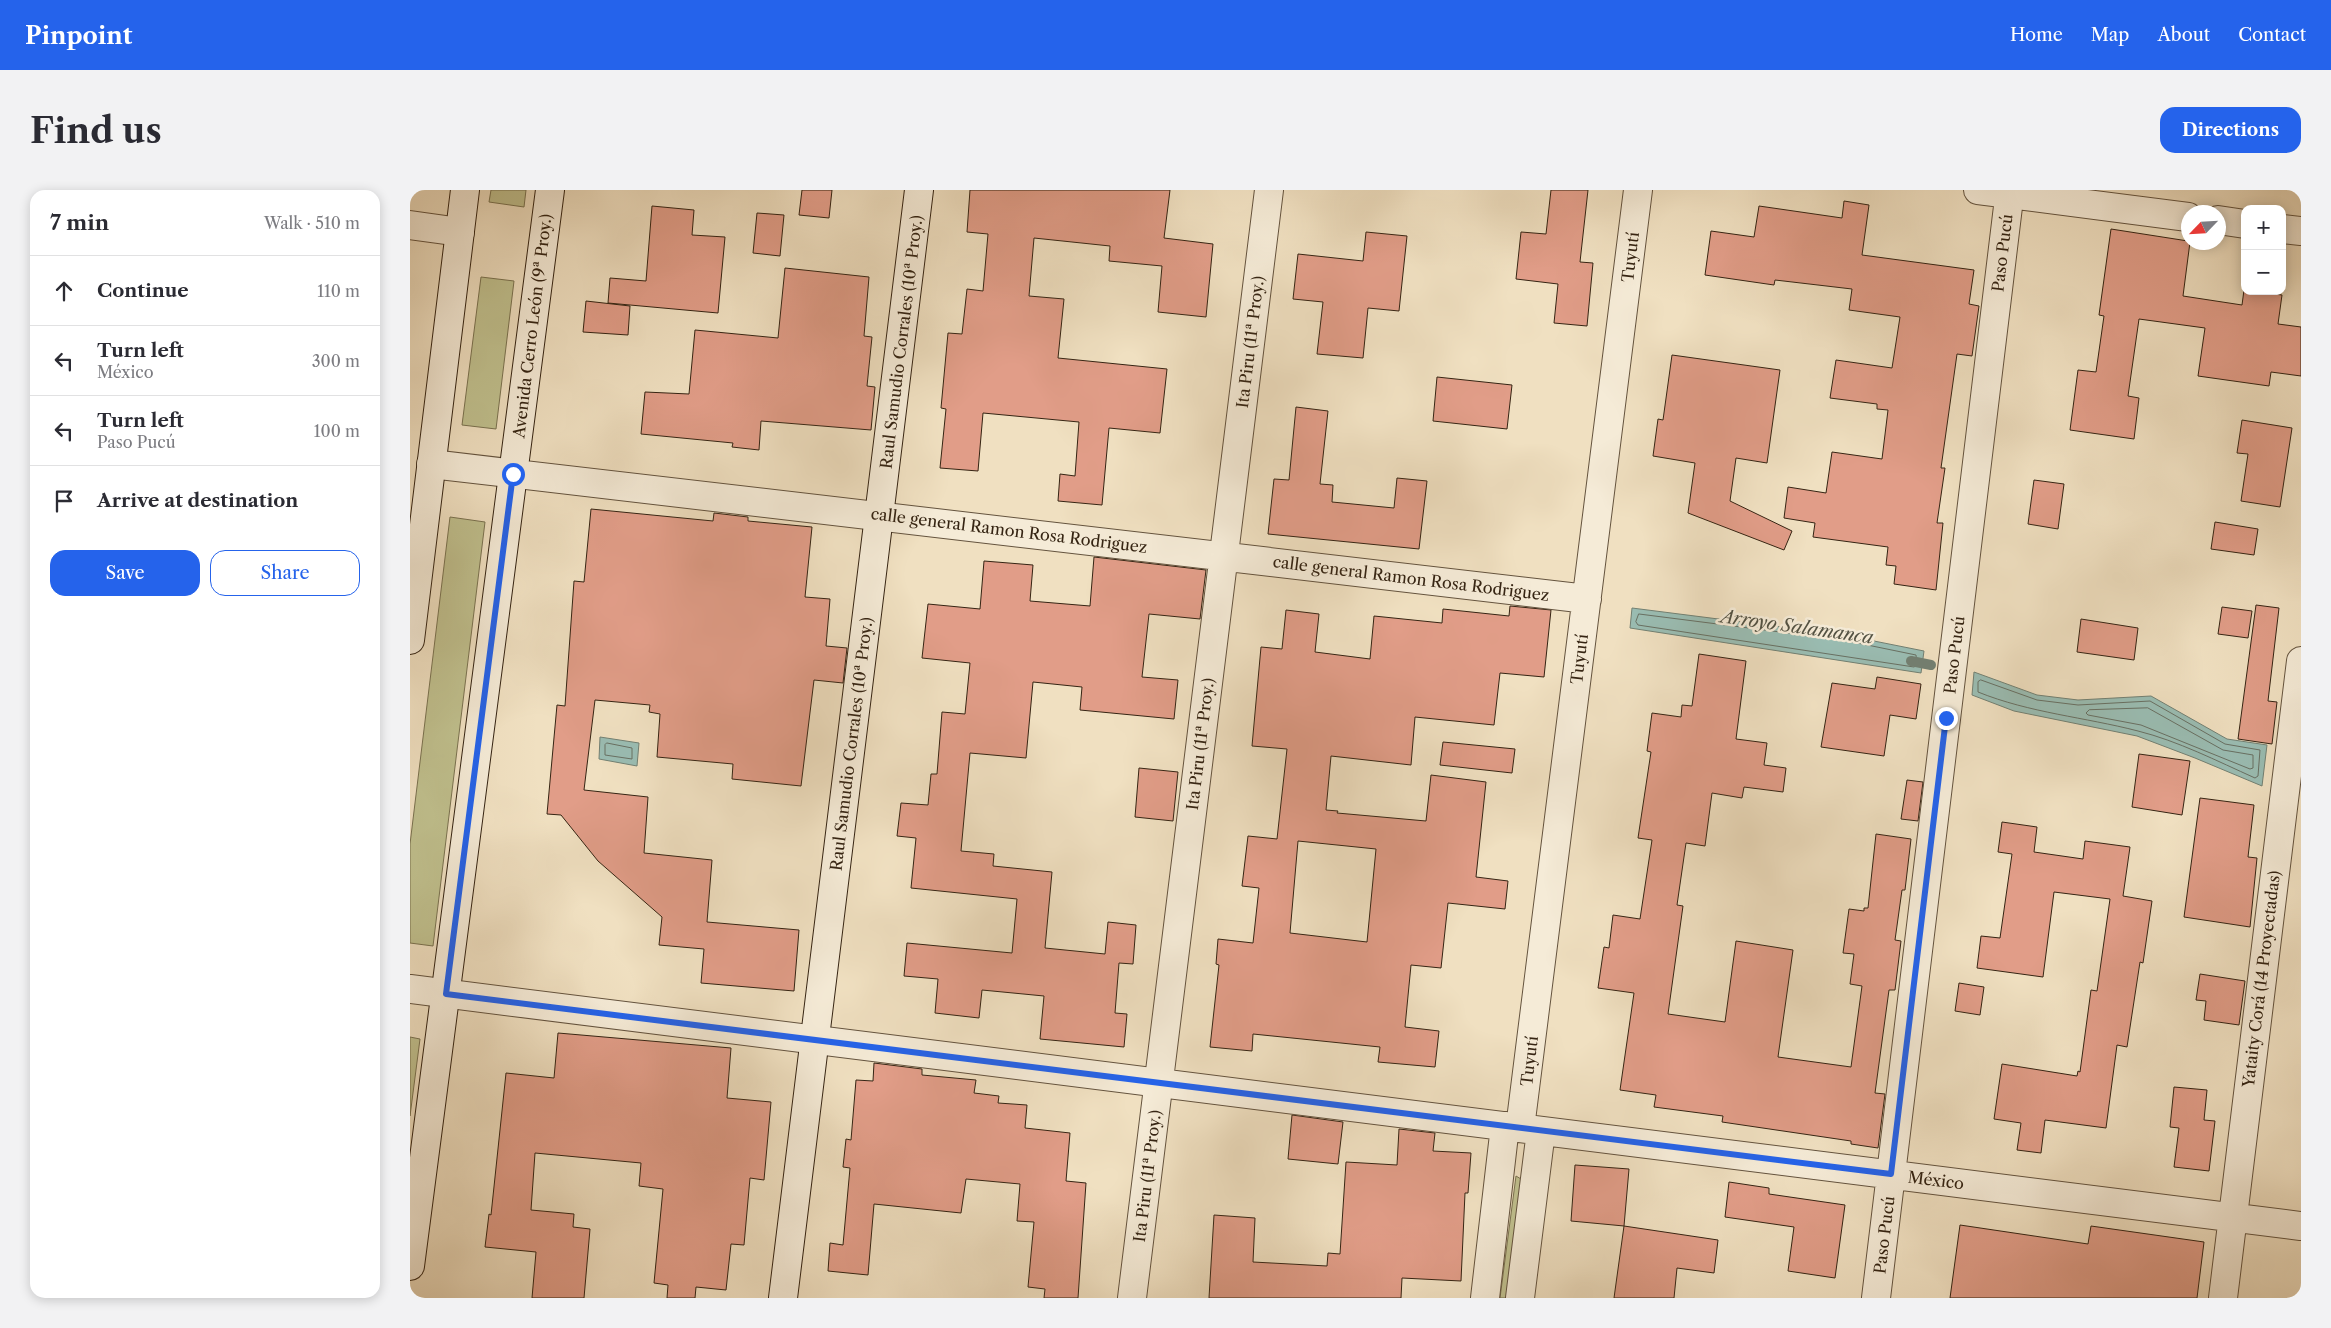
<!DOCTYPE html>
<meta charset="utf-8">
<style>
:root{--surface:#fff;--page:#f2f2f3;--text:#2b2b33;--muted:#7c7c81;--line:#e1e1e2;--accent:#2563eb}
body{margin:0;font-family:"Libre Caslon Text",serif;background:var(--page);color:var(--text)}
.controls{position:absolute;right:15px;top:15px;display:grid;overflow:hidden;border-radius:10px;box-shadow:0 2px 12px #0003}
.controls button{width:45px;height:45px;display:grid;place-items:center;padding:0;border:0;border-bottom:1px solid var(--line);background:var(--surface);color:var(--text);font:25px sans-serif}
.compass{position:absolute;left:1771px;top:15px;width:45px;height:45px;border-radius:50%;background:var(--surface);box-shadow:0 2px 12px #0003;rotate:245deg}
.stop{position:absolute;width:15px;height:15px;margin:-11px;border:4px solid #2563eb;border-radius:50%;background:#fff}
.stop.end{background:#2563eb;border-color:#fff;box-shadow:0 1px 5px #0008}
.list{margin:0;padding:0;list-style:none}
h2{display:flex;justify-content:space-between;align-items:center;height:65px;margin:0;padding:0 20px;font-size:21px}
h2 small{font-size:16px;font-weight:400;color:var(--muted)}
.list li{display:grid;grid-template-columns:32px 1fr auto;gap:15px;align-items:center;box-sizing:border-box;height:70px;padding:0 20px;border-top:1px solid var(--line)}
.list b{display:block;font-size:19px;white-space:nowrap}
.list p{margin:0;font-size:16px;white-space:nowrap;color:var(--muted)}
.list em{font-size:16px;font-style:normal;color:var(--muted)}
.actions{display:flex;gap:10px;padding:15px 20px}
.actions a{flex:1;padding:11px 0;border:1px solid var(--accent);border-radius:15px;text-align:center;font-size:18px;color:var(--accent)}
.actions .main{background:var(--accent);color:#fff}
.icon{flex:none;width:28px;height:28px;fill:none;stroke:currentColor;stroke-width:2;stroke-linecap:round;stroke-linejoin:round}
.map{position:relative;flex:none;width:1891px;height:1108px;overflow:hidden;border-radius:15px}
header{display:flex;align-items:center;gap:30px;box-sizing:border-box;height:70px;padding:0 25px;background:var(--accent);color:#fff}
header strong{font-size:24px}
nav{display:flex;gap:28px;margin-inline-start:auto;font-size:18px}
.intro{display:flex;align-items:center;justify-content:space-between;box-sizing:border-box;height:120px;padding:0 30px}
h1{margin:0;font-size:35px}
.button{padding:12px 22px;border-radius:15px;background:var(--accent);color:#fff;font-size:18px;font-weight:700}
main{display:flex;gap:30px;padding:0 30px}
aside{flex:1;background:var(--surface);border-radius:15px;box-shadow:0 2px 12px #0003}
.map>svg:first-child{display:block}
.green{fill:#c0c08e;stroke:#7a7250}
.water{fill:#9abdb3;stroke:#728073}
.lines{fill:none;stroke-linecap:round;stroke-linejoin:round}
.shore{stroke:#687063;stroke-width:1}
.stream{stroke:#728073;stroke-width:10}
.building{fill:#e19d88;stroke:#352413;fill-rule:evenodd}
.street-casing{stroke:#64533e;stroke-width:30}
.secondary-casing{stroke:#352413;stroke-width:30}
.street{stroke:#f5ebd7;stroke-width:28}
.secondary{stroke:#f5ebd7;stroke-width:28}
.route{stroke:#2563eb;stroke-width:6}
.labels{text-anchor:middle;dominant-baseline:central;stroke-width:5;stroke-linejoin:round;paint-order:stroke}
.street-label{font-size:16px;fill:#352413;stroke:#f5ebd7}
.water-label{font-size:18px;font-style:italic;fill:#535243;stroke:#f5ebd7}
</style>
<header>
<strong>Pinpoint</strong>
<nav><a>Home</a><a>Map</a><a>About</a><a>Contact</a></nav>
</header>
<div class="intro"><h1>Find us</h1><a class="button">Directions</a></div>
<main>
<aside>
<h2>7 min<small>Walk · 510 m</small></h2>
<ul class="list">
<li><svg class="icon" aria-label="ahead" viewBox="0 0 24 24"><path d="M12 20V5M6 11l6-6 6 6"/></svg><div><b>Continue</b></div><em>110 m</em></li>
<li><svg class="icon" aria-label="left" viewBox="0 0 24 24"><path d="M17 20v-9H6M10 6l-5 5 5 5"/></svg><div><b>Turn left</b><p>México</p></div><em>300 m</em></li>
<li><svg class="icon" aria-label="left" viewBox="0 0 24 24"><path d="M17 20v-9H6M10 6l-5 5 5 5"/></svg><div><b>Turn left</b><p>Paso Pucú</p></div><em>100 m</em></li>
<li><svg class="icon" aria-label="arrive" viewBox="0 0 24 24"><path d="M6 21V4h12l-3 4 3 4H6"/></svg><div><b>Arrive at destination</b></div></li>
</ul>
<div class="actions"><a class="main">Save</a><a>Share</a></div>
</aside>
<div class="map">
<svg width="1891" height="1108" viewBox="0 0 1891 1108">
<rect width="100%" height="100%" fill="#f0e0c1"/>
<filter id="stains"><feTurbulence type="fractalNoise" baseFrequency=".004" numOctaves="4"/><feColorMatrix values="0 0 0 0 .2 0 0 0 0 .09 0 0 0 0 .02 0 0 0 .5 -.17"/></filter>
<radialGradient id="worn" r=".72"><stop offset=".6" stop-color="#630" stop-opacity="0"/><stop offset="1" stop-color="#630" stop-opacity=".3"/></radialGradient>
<path class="green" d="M81 0H116L114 17 79 12Z
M71 87 104 91 86 239 52 235Z
M40 327 75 332 23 756 0 753V654Z
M0 847 10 849 0 926Z
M1106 986 1111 989 1097 1108H1090Z"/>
<path class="water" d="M1222 418 1434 445 1514 461 1511 483 1220 438Z
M1564 482 1627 505 1668 510 1741 506 1817 549 1857 555 1852 596 1785 568 1727 546 1604 521 1562 505Z
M190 547 229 553 227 576 189 569Z"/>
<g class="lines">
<path class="shore" d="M1229 424 1433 450 1506 465 1507 475 1504 477 1228 435 1226 432Z
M1571 490 1627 510 1668 515 1740 511 1815 554 1850 560 1848 586 1845 588C1807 571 1768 551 1728 541 1674 527 1620 523 1568 502V492Z
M1738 518 1813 560 1843 565V578L1840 579 1731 535 1678 525 1676 523 1679 520Z
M197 553 222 558V569L195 565V555Z"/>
<path class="stream" d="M1501 471 1521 475"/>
</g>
<path class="building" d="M392 0H422L419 28 389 25Z
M560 0H760L754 48 803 54 796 127 748 122 752 76 699 71 700 56 624 48 619 106 654 109 648 168 757 179 750 243 699 238 692 315 648 311 650 284 665 286 669 232 573 223 568 281 530 278 536 219 531 218 538 143 552 144 557 99 573 101 578 44 557 42Z
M1141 0H1178L1170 72 1183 73 1177 136 1144 133 1148 94 1106 89 1111 42 1136 44Z
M1434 11 1459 15 1452 65 1564 80 1559 114 1569 116 1562 166 1547 164 1531 278H1535L1527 333H1533L1526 400 1484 394 1486 376 1476 375 1478 357 1403 347 1405 333 1374 328 1378 297 1416 303 1422 262 1472 269 1478 220 1467 219V214L1420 208 1426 170 1482 178 1490 127 1439 120 1442 99 1365 90 1364 95 1295 85 1301 41 1344 47 1349 16 1432 28Z
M242 16 284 20 282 45 315 47 308 123 198 113 200 88 236 91Z
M347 23 374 25 370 66 343 63Z
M1701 39 1778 51 1780 52 1773 106 1832 115 1834 100 1872 105 1868 134 1891 137V186L1861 182 1859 196 1788 186 1795 138 1729 129 1718 206 1729 208 1724 249 1660 240 1668 180 1686 182 1694 126 1689 125Z
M956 42 997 46 989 121 958 118 953 168 907 164 913 112 883 109 888 64 953 71Z
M375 78 459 87 454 146 462 147 457 196 465 197 461 240 351 231 349 260 322 257 323 253 231 244 235 202 279 204 285 140 368 148Z
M176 111 220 116 218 145 173 142Z
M1262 165 1370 180 1357 273 1326 268 1320 311 1382 341 1374 360 1278 323 1285 273 1243 266 1248 229 1253 230Z
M1027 187 1102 195 1097 239 1023 231Z
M886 217 918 221 910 294 923 295 922 312 984 318 987 288 1017 291 1009 359 858 344 864 289 879 290Z
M1832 230 1882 238 1870 317 1831 311 1838 264 1827 263Z
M1624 290 1654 294 1648 339 1618 334Z
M181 319 303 331 304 323 338 327V331L402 337 395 407 420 409 416 456 437 458 433 493 404 490 391 596 322 589 323 574 247 567 250 524 239 522 240 515 185 510 174 600 238 607 234 663 302 670 297 732 389 740 384 801 291 793 294 759 249 755 252 727 188 671 151 625 137 624 147 515 155 516 164 391 174 392Z
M1805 332 1848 339 1844 365 1801 359Z
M684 367 796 380 790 429 739 424 732 487 768 490 764 529 670 520 672 497 623 492 616 568 560 563 551 661 584 664 583 676 642 682 635 758 695 764 698 732 726 735 723 774 709 773 705 823 717 824 714 857 630 849 634 806 572 800 569 828 525 823 528 789 494 786 497 753 602 763 607 709 501 698 506 648 487 646 491 613 518 615 521 584H527L532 522 555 524 560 473 512 468 518 414 570 419 574 371 623 375 620 411 680 416Z
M1846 415 1869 418 1858 511 1867 512 1862 554 1828 549Z
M1100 416 1141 420 1134 487 1090 483 1084 535 1005 527 1001 575 921 566 916 620 928 621 927 623 1016 631 1021 585 1076 592 1066 687 1098 691 1095 719 1038 713 1031 778 1001 775 995 837 1029 841 1025 877 968 872 970 857 843 844 842 861 800 857 809 775 806 774 808 749 843 753 849 698 832 696 838 646 867 649 877 559 842 556 851 457 872 459 876 420 909 424 905 462 960 469 964 426 1032 433 1033 419 1099 426ZM888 651 966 659 957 752 880 743Z
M1812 417 1842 421 1838 448 1808 444Z
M1671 429 1728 438 1724 470 1667 462Z
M1289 464 1336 471 1326 549 1357 553 1354 575 1376 578 1373 602 1334 597 1332 608 1302 603 1295 656 1276 653 1267 715 1273 716 1258 824 1315 832 1326 751 1383 760 1368 867 1441 877 1452 796 1440 794 1444 764 1433 763 1439 719 1454 721V718H1458L1466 644 1501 649 1495 700H1492L1485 750 1491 751 1485 800H1479L1465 903 1475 904 1468 958 1441 954V951L1312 932 1313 926 1244 917 1246 905 1210 900 1224 803 1188 798 1194 757 1199 758 1203 725 1230 729 1242 650 1228 648 1241 562 1237 561 1242 523 1271 527 1272 515 1282 516Z
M1467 487 1511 494 1506 529 1480 525 1474 566 1411 557 1422 493 1465 499Z
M1033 552 1105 559 1102 583 1030 575Z
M1729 564 1780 571 1772 625 1722 617Z
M729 578 768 582 763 631 725 627Z
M1497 590 1513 592 1508 631 1491 629Z
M1790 608 1844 615 1838 667 1847 668 1840 737 1774 727Z
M1592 632 1627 637 1624 662 1673 669 1675 651 1720 657 1713 706 1742 711 1733 773 1730 772 1717 857 1707 855 1696 938 1635 930 1631 963 1607 960 1611 933 1584 929 1592 874 1667 886 1668 881 1670 882 1681 800 1687 801 1700 709 1644 702 1633 787 1567 778 1571 746 1590 748 1602 664 1588 662Z
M1790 784 1835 791 1829 835 1794 830 1796 811 1786 810Z
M1549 793 1574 797 1570 825 1545 821Z
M148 843 321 858 317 908 361 912 354 990 340 988 334 1055 321 1054 316 1100 286 1097 285 1108H257L258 1095 244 1093 253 999 229 996 231 973 125 963 121 1020 164 1024 163 1037 180 1039 174 1108H122L126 1062 75 1057 79 1024 81 1025 96 883 144 888Z
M464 873 512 879V885L566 890 564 903 589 906 588 913 617 915 615 938 660 943 656 991 676 993 668 1108H634L635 1099 618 1097 624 1032 607 1031 610 994 556 989 551 1023 464 1014 458 1085 418 1081 420 1053 433 1055 440 978 433 977 436 949 441 950 446 890 463 891Z
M1764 897 1797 900 1794 930 1805 931 1799 981 1764 977 1769 938 1760 937Z
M882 925 933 932 928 974 878 969Z
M989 939 1025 943 1023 961 1061 963 1058 1003H1055L1051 1091 992 1088 991 1108H799L804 1025 845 1028 843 1072 917 1076 918 1063 930 1064 936 972 987 975Z
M1165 975 1219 979 1214 1036 1161 1031Z
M1319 992 1359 998V1004L1435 1015 1425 1088 1378 1081 1384 1037 1315 1027Z
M1550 1035 1678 1054 1681 1036 1794 1052 1787 1108H1540Z
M1214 1036 1308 1050 1304 1083 1267 1078 1264 1108H1204Z"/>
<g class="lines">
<defs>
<path id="street" d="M1568 0 1778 27
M1808 30 1835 34
M0 35 50 42
M1872 39 1891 41
M21 274 1177 409
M0 799 1891 1036
M1110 938 1228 0
M722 1108 859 0
M1075 1108 1095 936
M1110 1108 1131 941
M1466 1108 1600 0
M1813 1108 1891 471"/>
<path id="secondary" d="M0 450 55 0
M0 1076 140 0
M373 1108 509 0"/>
</defs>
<use href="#street" class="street-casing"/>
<use href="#secondary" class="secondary-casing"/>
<use href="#street" class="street"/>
<use href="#secondary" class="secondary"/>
</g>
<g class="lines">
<path class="route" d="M103 284 36 804 1481 984 1536 528"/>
</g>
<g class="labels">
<g class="street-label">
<text transform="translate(1592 63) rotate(-83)">Paso Pucú</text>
<text transform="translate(1220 67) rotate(-83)">Tuyutí</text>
<text transform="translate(122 136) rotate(-83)">Avenida Cerro León (9ª Proy.)</text>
<text transform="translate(491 152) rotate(-83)">Raul Samudio Corrales (10ª Proy.)</text>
<text transform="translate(840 152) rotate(-83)">Ita Piru (11ª Proy.)</text>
<text transform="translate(599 340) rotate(7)">calle general Ramon Rosa Rodriguez</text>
<text transform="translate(1001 388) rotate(7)">calle general Ramon Rosa Rodriguez</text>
<text transform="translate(1544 465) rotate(-83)">Paso Pucú</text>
<text transform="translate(1169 469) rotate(-83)">Tuyutí</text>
<text transform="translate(441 554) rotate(-83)">Raul Samudio Corrales (10ª Proy.)</text>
<text transform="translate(790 554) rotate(-83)">Ita Piru (11ª Proy.)</text>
<text transform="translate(1851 789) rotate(-83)">Yataity Corá (14 Proyectadas)</text>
<text transform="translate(1119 871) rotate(-83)">Tuyutí</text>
<text transform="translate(737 986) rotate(-83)">Ita Piru (11ª Proy.)</text>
<text transform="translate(1526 990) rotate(7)">México</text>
<text transform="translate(1474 1045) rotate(-83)">Paso Pucú</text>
</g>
<g class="water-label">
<text transform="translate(1387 437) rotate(8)">Arroyo Salamanca</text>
</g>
</g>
<rect width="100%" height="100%" filter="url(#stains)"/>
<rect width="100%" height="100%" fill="url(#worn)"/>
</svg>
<div class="controls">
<button>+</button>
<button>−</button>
</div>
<svg class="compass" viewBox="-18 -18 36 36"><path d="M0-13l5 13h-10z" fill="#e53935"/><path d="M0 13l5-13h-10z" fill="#7c7c81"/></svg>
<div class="stop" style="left:103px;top:284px"></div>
<div class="stop end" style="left:1536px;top:528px"></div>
</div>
</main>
